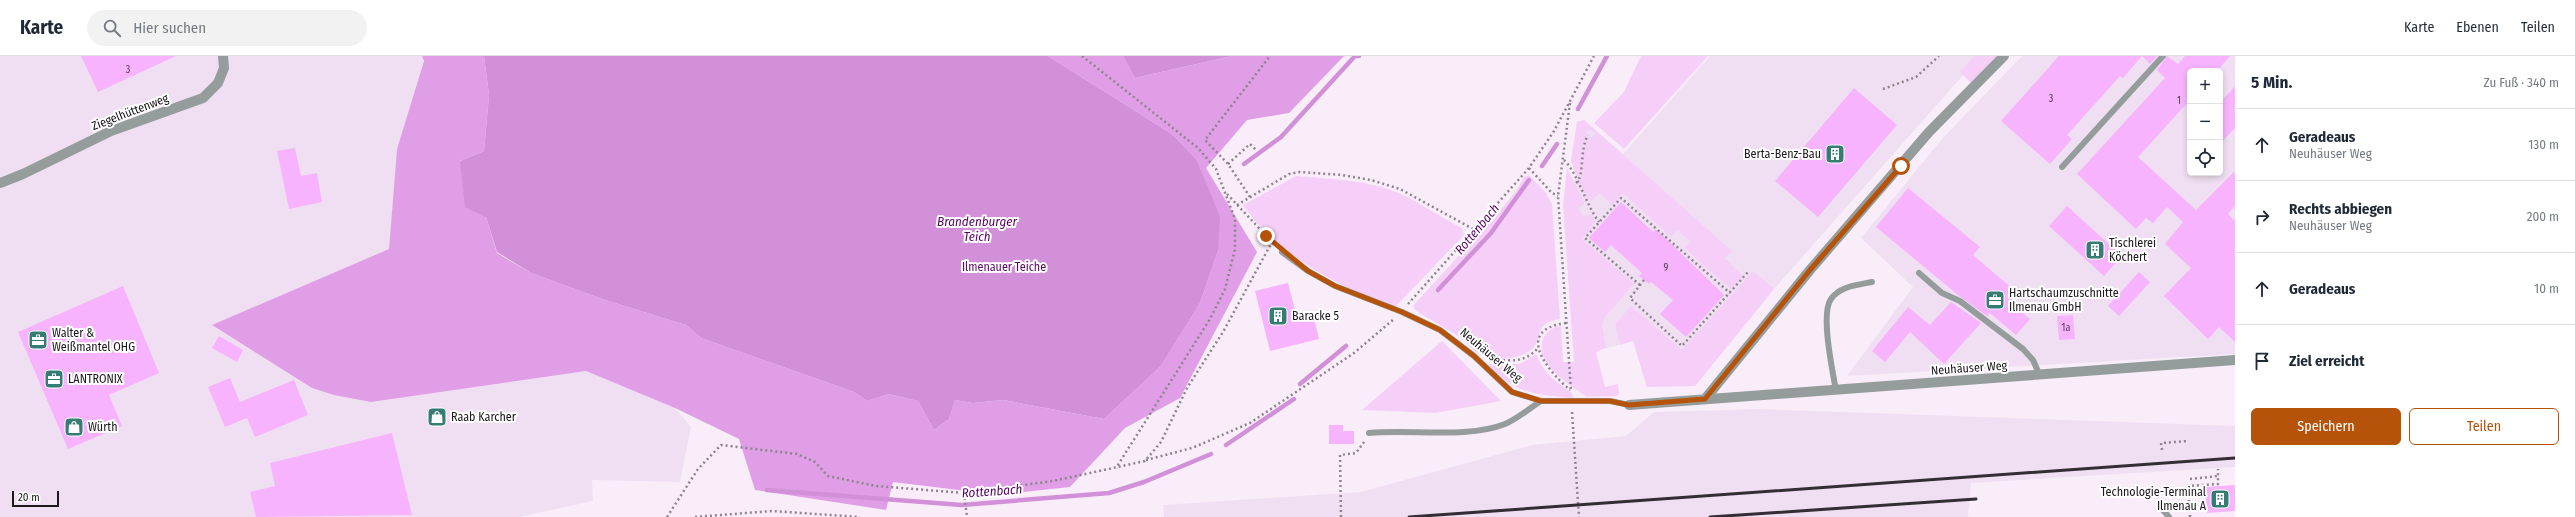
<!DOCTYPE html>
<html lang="de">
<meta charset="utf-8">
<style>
:root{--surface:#fff;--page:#f2f2f3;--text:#1f2937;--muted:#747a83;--line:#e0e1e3;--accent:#b45309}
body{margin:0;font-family:"Fira Sans Condensed",sans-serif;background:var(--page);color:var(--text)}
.controls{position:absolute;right:12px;top:12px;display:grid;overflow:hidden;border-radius:6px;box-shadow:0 2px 6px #0003}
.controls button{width:36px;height:36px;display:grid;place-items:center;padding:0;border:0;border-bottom:1px solid var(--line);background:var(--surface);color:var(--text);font:20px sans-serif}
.scale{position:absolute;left:12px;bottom:10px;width:47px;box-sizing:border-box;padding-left:4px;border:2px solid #1c181c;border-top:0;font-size:11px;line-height:14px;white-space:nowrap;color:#1c181c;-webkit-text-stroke:3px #fff;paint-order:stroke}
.stop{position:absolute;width:12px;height:12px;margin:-9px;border:3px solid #b45309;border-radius:50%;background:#fff}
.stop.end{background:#b45309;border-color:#fff;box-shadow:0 1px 4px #0008}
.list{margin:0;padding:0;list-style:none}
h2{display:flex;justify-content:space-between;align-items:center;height:52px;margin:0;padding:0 16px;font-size:17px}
h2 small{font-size:13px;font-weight:400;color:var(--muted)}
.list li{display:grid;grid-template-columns:26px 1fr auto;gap:12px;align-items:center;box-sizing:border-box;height:72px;padding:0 16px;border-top:1px solid var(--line)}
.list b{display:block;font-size:15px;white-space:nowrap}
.list p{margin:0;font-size:13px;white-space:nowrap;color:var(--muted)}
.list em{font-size:13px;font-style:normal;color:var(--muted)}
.actions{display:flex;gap:8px;padding:12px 16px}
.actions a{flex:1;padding:9px 0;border:1px solid var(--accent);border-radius:6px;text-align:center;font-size:14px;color:var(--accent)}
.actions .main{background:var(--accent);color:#fff}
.icon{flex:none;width:22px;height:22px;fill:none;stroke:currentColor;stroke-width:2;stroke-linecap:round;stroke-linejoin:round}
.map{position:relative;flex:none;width:2235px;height:461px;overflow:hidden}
header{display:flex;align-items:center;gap:24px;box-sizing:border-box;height:56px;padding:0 20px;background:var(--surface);border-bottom:1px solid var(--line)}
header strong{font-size:19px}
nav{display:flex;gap:22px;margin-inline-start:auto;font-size:14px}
.search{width:280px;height:36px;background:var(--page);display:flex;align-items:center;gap:10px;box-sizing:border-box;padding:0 14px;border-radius:22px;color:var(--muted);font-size:15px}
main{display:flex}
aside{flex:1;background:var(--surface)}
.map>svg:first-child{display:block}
.built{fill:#f0dff2;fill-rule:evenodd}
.green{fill:#f6cff9}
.forest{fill:#e09ee7}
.water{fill:#d190d8}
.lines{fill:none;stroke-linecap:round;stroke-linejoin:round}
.stream{stroke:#d190d8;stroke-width:4.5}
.building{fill:#f7b3fd}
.path{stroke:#8d858d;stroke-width:2.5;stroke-dasharray:2 3;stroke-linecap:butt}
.lane{stroke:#959d9c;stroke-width:6}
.street{stroke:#959d9c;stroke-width:10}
.rail{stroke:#332e33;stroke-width:3}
.route{stroke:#b45309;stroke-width:5}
.labels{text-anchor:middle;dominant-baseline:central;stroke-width:4;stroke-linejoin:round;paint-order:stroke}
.number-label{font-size:10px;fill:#533f54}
.street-label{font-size:12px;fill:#1c181c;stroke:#fff}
.poi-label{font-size:12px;fill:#1c181c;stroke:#fff;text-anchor:start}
.park-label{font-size:12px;fill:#5d0a66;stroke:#fff}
.water-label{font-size:13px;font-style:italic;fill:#590462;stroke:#fff}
</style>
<header>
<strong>Karte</strong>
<div class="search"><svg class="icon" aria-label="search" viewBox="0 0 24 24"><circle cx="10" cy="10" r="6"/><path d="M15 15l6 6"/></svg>Hier suchen</div>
<nav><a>Karte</a><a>Ebenen</a><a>Teilen</a></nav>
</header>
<main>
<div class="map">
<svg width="2235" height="461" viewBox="0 0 2235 461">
<rect width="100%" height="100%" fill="#f9edfa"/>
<path class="built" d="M0 0H422L424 5 397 93 389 193 212 269 312 332 371 346 586 315 675 352 691 371 680 426 592 424 593 445 519 461H0Z
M1710 0H1980L1774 233 1695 330 1647 331 1633 285 1596 295 1573 125 1577 123 1571 105 1577 66 1584 64 1623 98Z
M2022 0H2235V298L1847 320 1913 231 1861 182 1942 83ZM2190 15H2220V117H2190Z
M1760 353 2235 370V411L1971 427 1968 461H1164L1163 449 1361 436 1532 389 1626 380 1654 356Z"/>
<path class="green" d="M1641 0H1708L1624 93 1594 67 1624 36Z
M1974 0H2001L1974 30 1960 16Z
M1584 64 1732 195 1725 202 1743 220 1731 233 1684 192 1690 186 1678 174 1671 181 1623 137 1612 149 1600 137 1590 146 1579 127C1587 112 1578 95 1589 80L1591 82 1595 78 1590 73 1586 76 1588 79C1576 94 1586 110 1578 125L1571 105 1577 66Z
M1567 112 1585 148 1578 152 1584 161 1591 158 1595 166 1582 183 1634 228 1604 262 1602 270 1606 292 1596 296 1605 331 1618 328 1619 337 1617 340 1587 341C1571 329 1531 307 1544 281 1548 274 1554 271 1561 270L1563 306H1574L1563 149Z
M1529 119 1546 137 1552 148 1560 263C1532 267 1544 282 1532 293 1519 305 1494 304 1479 298 1473 295 1467 286 1461 282 1446 272 1431 264 1416 255L1413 250 1503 151 1517 134 1524 121Z
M1296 120C1331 123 1374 124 1405 140 1425 150 1442 162 1462 172L1464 179 1395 251C1340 232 1277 199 1243 149Z
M1753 215 1774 233 1695 330 1647 331 1633 285 1620 289 1615 268 1631 250 1682 294Z
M1442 285 1501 345 1435 357 1362 354Z
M1536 298C1546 320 1553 323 1572 337L1573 342C1535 339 1514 337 1488 308H1520Z"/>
<path class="forest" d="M422 0H484L489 39 484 95 460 105 486 161 497 197 531 217 605 244 686 269 701 282 854 336 867 345 889 338 918 345 934 374 949 363 955 344 973 347 1003 344 1104 363 1161 310 1200 247 1218 195 1207 130 1197 104 1172 78 1048 0H1123L1135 22 1232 0H1344L1289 57 1247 64 1206 112 1257 196 1180 342 1125 372 1070 431 1014 437 975 436 893 426 886 454 755 434 739 383 675 352 586 315 371 346 334 339 312 332 212 269 389 193 397 93 424 5Z"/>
<path class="water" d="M484 0H1048L1172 78 1197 104 1220 161 1218 195 1200 247 1161 310 1104 363 1003 344 973 347 955 344 949 363 934 374 918 345 889 338 867 345 854 336 701 282 686 269 605 244 531 217 497 196 486 161 465 151 460 105 484 95 489 39Z
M1123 0H1232L1135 22Z"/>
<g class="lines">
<path class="stream" d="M1578 53 1607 0
M1244 108 1281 81 1355 0H1359
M1542 110 1557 88
M1438 234 1491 177 1529 124
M1300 328 1346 290
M1226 389 1294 343
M767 434 962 449 1109 437 1144 426 1211 398"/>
</g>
<path class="building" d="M81 0H176L98 36Z
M2059 0H2157L2150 8 2142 0 2123 22 2120 20 2067 79 2072 83 2050 108 2001 65Z
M2167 0 2178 8 2185 0H2230L2217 15H2190V44L2138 101 2196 154 2235 115V150L2228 158 2235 165V286L2219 271 2208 283 2164 240 2191 212 2165 188 2183 166 2167 151 2153 167 2146 162 2136 173 2077 118 2165 22 2157 14Z
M2235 30V72L2220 88V47Z
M1854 32 1897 69 1818 161 1775 125Z
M295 92 301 120 317 117 322 146 289 153 277 95Z
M1908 132 1980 191 1973 199 2020 239 2012 248 2030 263 2016 279 1990 257 1987 260 1958 239 1876 171Z
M1621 146 1653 176 1656 173 1724 239 1686 281 1660 258 1673 244 1651 226 1649 228 1639 220 1642 217 1611 189 1605 196 1589 182Z
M2067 150 2122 200 2104 220 2049 170Z
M2139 216 2150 226 2119 260 2108 250Z
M1288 227 1297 262 1313 258 1319 283 1270 295 1255 235Z
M123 230 159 317 109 339 122 370 68 393 18 276Z
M1951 246 1981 267 1944 308 1910 276 1885 306 1872 295 1908 251 1930 269Z
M2073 259 2075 283 2059 284 2057 260Z
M219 280 243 294 237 306 212 292Z
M230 322 240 346 294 324 308 359 255 381 247 362 225 371 208 331Z
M1329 369H1343V375H1354V388H1329Z
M392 377 412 459 256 461 250 436 275 430 270 407Z
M2235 429V455L2207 457 2205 431Z"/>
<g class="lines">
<path class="path" d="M1082 0 1198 92 1216 113 1235 163V193L1225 233 1210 263 1116 412
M1883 33 1916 21 1939 0
M1570 47 1558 140 1571 335
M1564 104C1577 116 1586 149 1599 166
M1228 108 1250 88 1256 94
M1529 112 1552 137 1558 140
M1576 127C1585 120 1579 95 1588 79
M1227 138 1273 187
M1250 141 1228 108 1205 84 1270 0
M1237 149 1289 118 1300 116 1342 119 1371 124 1400 133 1475 174
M1644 224 1630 242 1682 290 1748 216
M1640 229 1585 182 1621 142 1730 237
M1408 248 1529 112 1554 75 1594 0
M1566 267C1513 274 1548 315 1570 334
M1493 303C1512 305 1524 307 1538 292
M1572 356 1579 461
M2162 394 2161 387 2188 385
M1146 404 1192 392 1250 367 1354 297 1394 263
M2190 423 2218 420
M964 437 967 461
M667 461 698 413 721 389 797 398 815 406 828 420 876 430 964 437 1053 425 1145 405 1161 386 1187 332 1223 276 1272 186
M695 461 772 455 860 461
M1341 461 1340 399 1356 397 1364 386
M2190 461 2188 430 2218 428V413"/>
<path class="lane" d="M2062 111 2163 0
M1282 196 1308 215 1335 230 1402 256 1440 274 1474 300 1512 336 1541 345H1610L1629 349
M1919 217 1942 237 1960 245 2023 293 2033 304 2040 320
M1836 335C1833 316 1820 258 1831 243 1840 230 1858 229 1872 226
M1369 377C1411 373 1467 383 1505 368 1517 363 1530 352 1541 345
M2162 453 2169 461"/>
<path class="street" d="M0 127 23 118 111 75 203 42 218 27 224 12 223 0
M1705 343 1810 214 1929 76 2004 0
M1629 349 2235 304"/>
<path class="rail" d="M1409 461 2235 402
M1710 461 1976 443"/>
</g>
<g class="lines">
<path class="route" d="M1266 180 1308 215 1335 230 1402 256 1440 274 1474 300 1512 336 1541 345H1610L1629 349 1705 343 1810 214 1901 110"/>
</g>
<defs>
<symbol id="building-square" viewBox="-11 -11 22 22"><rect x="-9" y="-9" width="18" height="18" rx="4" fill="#357c74" stroke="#fff"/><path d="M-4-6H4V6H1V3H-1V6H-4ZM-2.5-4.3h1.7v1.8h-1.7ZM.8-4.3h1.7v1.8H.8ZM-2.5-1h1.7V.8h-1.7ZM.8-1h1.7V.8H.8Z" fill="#fff"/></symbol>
<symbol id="office-square" viewBox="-11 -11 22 22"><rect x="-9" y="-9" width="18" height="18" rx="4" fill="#357c74" stroke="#fff"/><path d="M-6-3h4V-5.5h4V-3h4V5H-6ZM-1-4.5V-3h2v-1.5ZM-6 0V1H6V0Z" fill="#fff"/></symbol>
<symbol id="shop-square" viewBox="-11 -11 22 22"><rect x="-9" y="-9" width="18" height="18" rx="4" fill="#357c74" stroke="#fff"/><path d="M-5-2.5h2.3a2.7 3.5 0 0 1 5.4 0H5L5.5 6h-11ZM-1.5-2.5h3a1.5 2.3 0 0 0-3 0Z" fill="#fff"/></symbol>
</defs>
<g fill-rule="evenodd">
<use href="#building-square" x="1824" y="87" width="22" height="22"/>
<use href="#building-square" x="2084" y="183" width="22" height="22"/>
<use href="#office-square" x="1984" y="233" width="22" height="22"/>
<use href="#building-square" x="1267" y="249" width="22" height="22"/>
<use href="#office-square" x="27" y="273" width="22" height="22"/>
<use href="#office-square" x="43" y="312" width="22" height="22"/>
<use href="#shop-square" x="426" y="350" width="22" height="22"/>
<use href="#shop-square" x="63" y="360" width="22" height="22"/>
<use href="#building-square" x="2209" y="432" width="22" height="22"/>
</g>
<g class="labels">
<g class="number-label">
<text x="128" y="14">3</text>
<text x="2051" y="43">3</text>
<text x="2179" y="45">1</text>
<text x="1666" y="212">9</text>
<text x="2066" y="272">1a</text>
</g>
<g class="street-label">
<text transform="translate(130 56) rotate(-21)">Ziegelhüttenweg</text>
<text transform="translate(1491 299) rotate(40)">Neuhäuser Weg</text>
<text transform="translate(1969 312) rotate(-4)">Neuhäuser Weg</text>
</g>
<g class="poi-label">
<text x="1821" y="98" text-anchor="end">Berta-Benz-Bau</text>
<text x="2109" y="187">Tischlerei<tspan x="2109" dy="14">Köchert</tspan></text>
<text x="2009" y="237">Hartschaumzuschnitte<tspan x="2009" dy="14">Ilmenau GmbH</tspan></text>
<text x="1292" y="260">Baracke 5</text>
<text x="52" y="277">Walter &amp;<tspan x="52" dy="14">Weißmantel OHG</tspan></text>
<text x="68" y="323">LANTRONIX</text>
<text x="451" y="361">Raab Karcher</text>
<text x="88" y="371">Würth</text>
<text x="2206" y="436" text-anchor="end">Technologie-Terminal<tspan x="2206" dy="14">Ilmenau A</tspan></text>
</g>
<g class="park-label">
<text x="1004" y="211">Ilmenauer Teiche</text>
</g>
<g class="water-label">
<text x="977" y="165">Brandenburger<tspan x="977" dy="15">Teich</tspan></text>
<text transform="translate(1477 173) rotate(-50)">Rottenbach</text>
<text transform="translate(992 435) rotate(-4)">Rottenbach</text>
</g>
</g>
</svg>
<div class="controls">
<button>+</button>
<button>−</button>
<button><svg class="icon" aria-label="locate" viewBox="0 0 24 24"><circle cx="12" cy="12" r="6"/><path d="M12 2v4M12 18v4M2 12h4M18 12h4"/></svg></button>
</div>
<div class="scale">20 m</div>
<div class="stop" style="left:1901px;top:110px"></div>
<div class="stop end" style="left:1266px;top:180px"></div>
</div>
<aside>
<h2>5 Min.<small>Zu Fuß · 340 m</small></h2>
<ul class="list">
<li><svg class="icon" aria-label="ahead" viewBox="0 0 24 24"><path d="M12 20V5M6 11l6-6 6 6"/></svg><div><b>Geradeaus</b><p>Neuhäuser Weg</p></div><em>130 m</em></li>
<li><svg class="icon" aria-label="right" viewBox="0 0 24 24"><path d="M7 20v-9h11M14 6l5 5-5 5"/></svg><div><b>Rechts abbiegen</b><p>Neuhäuser Weg</p></div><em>200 m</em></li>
<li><svg class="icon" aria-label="ahead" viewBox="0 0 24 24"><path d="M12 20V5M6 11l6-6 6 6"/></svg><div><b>Geradeaus</b></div><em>10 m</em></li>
<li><svg class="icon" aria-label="arrive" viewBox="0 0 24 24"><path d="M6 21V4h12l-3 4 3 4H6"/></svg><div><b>Ziel erreicht</b></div></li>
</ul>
<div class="actions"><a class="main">Speichern</a><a>Teilen</a></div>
</aside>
</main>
